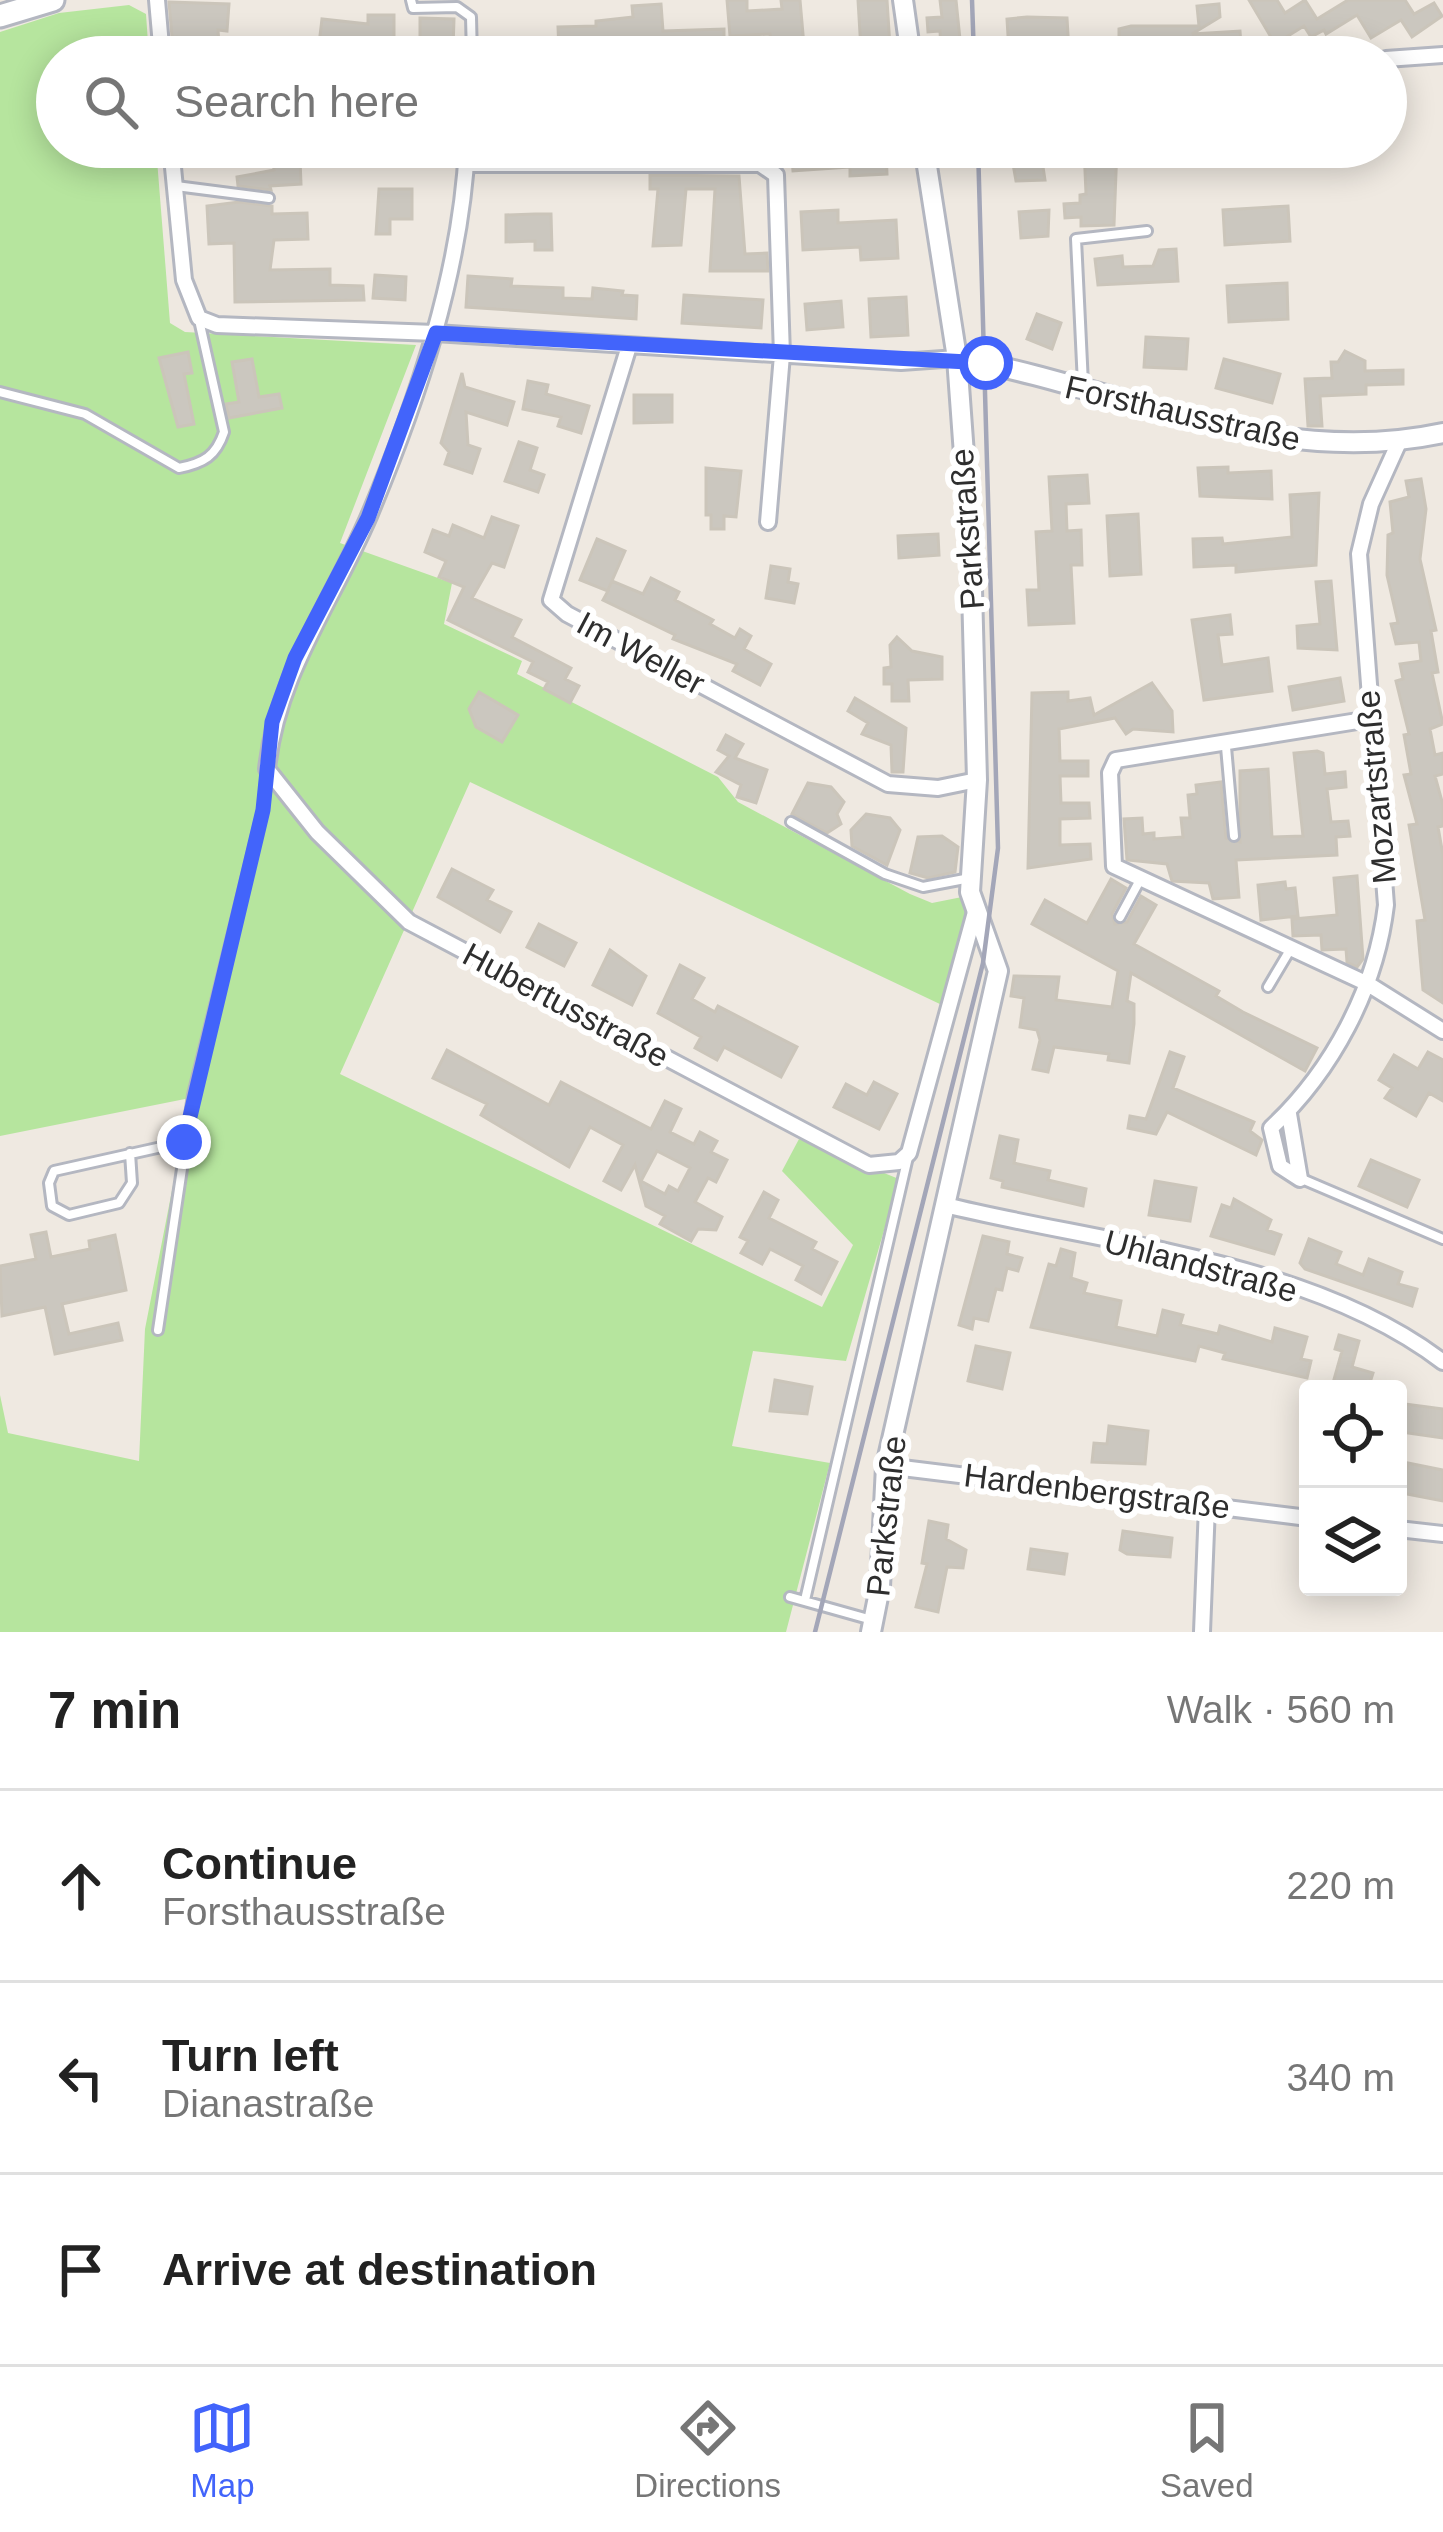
<!DOCTYPE html>
<meta charset="utf-8">
<style>
:root{--surface:#fff;--page:#f2f2f2;--text:#222;--muted:#767676;--line:#e0e0e0;--accent:#4264fb}
body{margin:0;font-family:Arial,sans-serif;background:var(--page);color:var(--text)}
.controls{position:absolute;right:36px;bottom:36px;display:grid;overflow:hidden;border-radius:12px;box-shadow:0 6px 30px #0003}
.controls button{width:108px;height:108px;display:grid;place-items:center;padding:0;border:0;border-bottom:3px solid var(--line);background:var(--surface);color:var(--text);font:60px sans-serif}
.stop{position:absolute;width:36px;height:36px;margin:-27px;border:9px solid #4264fb;border-radius:50%;background:#fff}
.stop.end{background:#4264fb;border-color:#fff;box-shadow:0 3px 12px #0008}
.list{margin:0;padding:0;list-style:none}
h2{display:flex;justify-content:space-between;align-items:center;height:156px;margin:0;padding:0 48px;font-size:51px}
h2 small{font-size:39px;font-weight:400;color:var(--muted)}
.list li{display:grid;grid-template-columns:78px 1fr auto;gap:36px;align-items:center;box-sizing:border-box;height:192px;padding:0 48px;border-top:3px solid var(--line)}
.list b{display:block;font-size:45px;white-space:nowrap}
.list p{margin:0;font-size:39px;white-space:nowrap;color:var(--muted)}
.list em{font-size:39px;font-style:normal;color:var(--muted)}
.icon{flex:none;width:66px;height:66px;fill:none;stroke:currentColor;stroke-width:2;stroke-linecap:round;stroke-linejoin:round}
.map{position:relative;flex:none;width:1443px;height:1632px;overflow:hidden}
.search{position:absolute;background:var(--surface);box-shadow:0 6px 30px #0003;left:36px;right:36px;top:36px;height:132px;display:flex;align-items:center;gap:30px;box-sizing:border-box;padding:0 42px;border-radius:66px;color:var(--muted);font-size:45px}
.sheet{height:732px;background:var(--surface)}
nav{display:flex;justify-content:space-around;align-items:center;box-sizing:border-box;height:168px;border-top:3px solid var(--line);background:var(--surface);font-size:33px;color:var(--muted)}
nav a{display:grid;justify-items:center;gap:6px}
nav .on{color:var(--accent)}
.map>svg:first-child{display:block}
.green{fill:#b6e59e}
.building{fill:#cbc7bf;stroke:#cbc5ba;stroke-width:3;fill-rule:evenodd}
.lines{fill:none;stroke-linecap:round;stroke-linejoin:round}
.service-casing{stroke:#b4b7c1;stroke-width:14}
.minor-casing{stroke:#b4b7c1;stroke-width:20}
.tertiary-casing{stroke:#b4b7c1;stroke-width:24}
.secondary-casing{stroke:#b4b7c1;stroke-width:27}
.service{stroke:#fff;stroke-width:8}
.minor{stroke:#fff;stroke-width:14}
.tertiary{stroke:#fff;stroke-width:18}
.secondary{stroke:#fff;stroke-width:21}
.rail{stroke:#a3a6b8;stroke-width:4.5}
.route{stroke:#4264fb;stroke-width:15}
.labels{text-anchor:middle;dominant-baseline:central;stroke-width:12;stroke-linejoin:round;paint-order:stroke}
.street-label{font-size:33px;fill:#2e2e2e;stroke:#fff}
</style>
<div class="map">
<svg width="1443" height="1632" viewBox="0 0 1443 1632">
<rect width="100%" height="100%" fill="#efe9e1"/>
<path class="green" d="M129 5 146 14 149 57H57V147H156L170 323 185 332 416 345 340 543 452 583 444 624 522 661 517 674 718 777 738 802 910 894 932 903 962 897 968 923 942 1005 470 782 340 1074 822 1307 853 1245 782 1171 799 1139 899 1179 846 1361 753 1351 732 1446 830 1463 786 1632H0V1395L8 1433 139 1461 145 1329 190 1098 0 1136V32L59 13Z"/>
<path class="building" d="M727 0H747V11L782 9 781 0H800L805 57H772L770 34 730 36Z
M858 0H887L890 47 861 50Z
M940 0H956L961 49 941 50 940 31 928 32 927 18 942 17Z
M1249 0H1277L1285 13 1305 0 1317 19 1348 0H1405L1414 14 1434 3 1442 16 1412 37 1401 20 1371 38 1357 15 1326 34 1324 30 1311 37 1304 26 1275 44Z
M169 2 229 4 227 31 218 30 220 57H190L188 38 172 37Z
M661 4 663 31 724 29V57H631L622 55 620 44 559 51 558 27 596 26V21L633 17 632 6Z
M1219 4 1220 17 1192 34 1240 31 1241 45 1156 57H1070L1069 41 1119 38V29L1131 26H1199L1197 6Z
M368 15H394V49L319 44 322 19 368 24Z
M1027 17 1067 18 1069 51 1009 52 1007 19Z
M420 18 454 19 453 49 420 48Z
M791 147H886L887 174 850 176V167L793 171Z
M1010 147H1040L1045 180 1016 181Z
M1084 147H1117L1114 225 1081 226V217L1065 218 1064 204 1080 203V195L1086 194Z
M300 159 301 184 270 186 271 190 238 186 237 177 274 170 273 160Z
M650 175 739 176 745 254 767 253 768 271H710L715 189H686L681 245 653 246 658 189H650Z
M379 189H412V219H390V234H376Z
M239 202 272 206V214L307 213 308 239 274 240 270 270 330 269V285L363 286 364 300 235 302 234 243 209 244 207 206Z
M1288 206 1290 241 1225 245 1223 210Z
M838 210V223L896 220 898 258 861 260 860 247 803 250 801 212Z
M1049 210 1048 236 1021 238 1019 212Z
M535 214H551L552 250H535V241L506 242V215Z
M1176 249 1178 281 1098 285 1095 259 1122 256 1123 267 1153 266 1159 250Z
M375 275 406 277 405 300 373 298Z
M468 276 512 279 511 286 563 288V298L592 299 593 288 623 291 622 295 637 296 636 319 466 307Z
M1287 283 1288 319 1229 322 1227 286Z
M684 295 763 300 761 328 682 323Z
M906 297 908 335 871 337 869 299Z
M841 301 843 327 807 330 805 304Z
M1037 314 1061 323 1052 349 1027 339Z
M1146 337 1188 339 1186 369 1144 367Z
M1345 351 1365 361V371L1403 370V384L1366 385V394L1320 396 1322 426H1308L1305 379 1332 378 1331 362H1338Z
M188 352 192 373 184 374 194 424 178 427 159 358Z
M252 359 259 397 279 394 282 408 229 418 226 404 239 402 232 362Z
M1224 359 1280 374 1272 403 1216 388Z
M462 373 465 387 514 402 507 425 466 412 468 445 480 449 472 473 445 464 449 452 441 443Z
M528 381 548 385 546 394 589 406 581 433 558 426 561 417 523 409Z
M634 395H672V422L634 423Z
M519 442 537 448 530 470 544 475 538 492 505 481Z
M1228 467V473L1271 471 1272 499 1200 496 1198 468Z
M706 468 741 471 736 517 724 516V529H711V515H706Z
M1087 475 1089 503 1066 504 1067 531 1081 530 1082 565H1071L1074 623 1029 625 1027 590H1039L1036 532 1052 531 1049 477Z
M1421 479 1426 509 1420 559 1436 630 1431 631 1438 672 1432 673 1443 724 1430 729 1435 755 1443 753V774L1435 776 1443 805V826L1438 827 1443 855V1003L1423 990 1417 921 1425 920 1409 825 1417 824 1404 775 1411 774 1404 735 1409 734 1396 681 1403 679 1400 664 1421 661 1419 642 1396 644 1391 624 1398 623 1387 575 1388 535 1393 533 1390 502 1409 497 1406 481Z
M1319 493 1316 565 1236 572V565L1194 567 1193 539 1222 538 1223 544 1292 537 1290 495Z
M1138 514 1141 574 1110 576 1107 516Z
M492 517 518 526 504 567 492 563 472 598 521 620 512 637 571 668 565 679 579 686 570 703 544 689 548 682 528 672 533 662 448 620 464 587 439 577 446 561 425 552 433 530 449 536 453 525 484 538Z
M938 534 939 555 899 558 898 536Z
M597 539 625 551 608 590 612 581 643 594 651 578 679 592 675 600 713 620 710 624 735 638 740 629 751 636 744 649 771 664 760 685 733 671 737 664 673 639 675 635 603 600 608 591 580 580Z
M771 566 790 569 788 582 798 584 794 603 766 598Z
M1331 581 1337 650 1298 648 1297 626 1320 624 1316 582Z
M1230 615 1232 634 1218 635 1222 665 1268 658 1272 691 1204 700 1192 620Z
M897 637 912 651 942 657V679L908 680 909 701H892V684H884V668L891 667 890 645Z
M1340 678 1344 701 1293 710 1289 687Z
M1152 683 1172 711 1173 732 1133 729 1126 734 1115 718 1059 729 1060 761H1088V776H1060L1061 803H1089L1090 818 1060 819V845L1090 844 1091 859 1028 868 1032 693 1068 692V701L1090 698 1094 715Z
M479 692 518 715 502 742 476 727 469 709Z
M855 698 906 728 903 772H892L891 745 862 734 868 723 848 711Z
M726 735 743 744 735 758 767 770 756 803 737 797 741 785 716 772 729 756 718 750Z
M1317 751 1323 753 1325 774 1345 772 1346 787 1327 789 1331 822 1348 821 1350 836 1336 837 1337 855 1236 860 1239 897 1213 899 1209 883 1172 881 1167 864 1127 860 1124 819 1142 818 1143 834 1154 833V839L1183 837 1181 818H1190L1188 795 1197 794 1196 785 1221 782 1226 838 1240 842V771L1268 769 1272 837 1303 836 1294 753Z
M808 783 831 787 844 802 837 814 841 824 827 833 792 814Z
M866 814 890 818 900 830 887 865 852 846 851 830Z
M942 836 958 847 955 872 928 878 910 873 918 837Z
M452 869 493 890 487 900 511 912 500 932 438 897Z
M1357 876 1363 959 1357 967 1347 962 1346 949 1322 950 1321 935 1293 936 1292 919 1337 915 1334 878Z
M1111 879 1126 888 1112 914 1115 924 1127 922 1141 896 1156 905 1134 944 1219 991 1216 996 1243 1012 1317 1048 1305 1071 1131 973 1127 1001 1134 1004V1024L1129 1063 1108 1060 1109 1054 1054 1047 1048 1072 1033 1069 1040 1040 1037 1030 1020 1027 1024 998 1011 996 1014 976 1059 977 1056 1000 1112 1007 1118 971 1032 924 1045 900 1087 923Z
M1285 882 1286 889 1295 888 1298 916 1261 920 1258 885Z
M539 924 576 943 564 966 527 947Z
M610 950 646 976 632 1005 593 985Z
M680 965 704 978 692 999 715 1012 718 1006 797 1047 781 1077 724 1047 717 1060 695 1048 701 1037 658 1013Z
M447 1050 549 1105 561 1082 651 1129 665 1101 681 1109 670 1132 694 1144 700 1132 717 1141 711 1152 727 1160 716 1182 708 1178 695 1202 722 1217 716 1230 698 1229 691 1241 660 1224 665 1216 646 1206 635 1165 621 1190 604 1181 623 1145 590 1127 569 1167 481 1115 487 1104 433 1078ZM657 1151 690 1168 678 1191 669 1186 665 1194 641 1181Z
M1170 1052 1184 1057 1173 1088 1254 1122 1250 1131 1262 1140 1256 1155 1167 1112 1156 1134 1128 1128 1130 1116 1146 1119Z
M1428 1052 1443 1060V1101L1429 1093 1416 1116 1385 1098 1392 1088 1379 1080 1394 1055 1418 1069Z
M874 1082 897 1094 879 1129 834 1107 846 1084 867 1095Z
M1000 1136 1018 1140 1014 1163 1050 1171 1048 1180 1086 1189 1083 1206 1002 1187 1003 1181 991 1178Z
M1371 1160 1419 1180 1407 1207 1359 1186Z
M1155 1181 1196 1188 1190 1221 1149 1215Z
M764 1192 778 1200 769 1218 816 1242 812 1249 837 1262 821 1294 796 1280 803 1266 770 1249 762 1264 741 1253 748 1241 740 1237Z
M1234 1199 1271 1220 1267 1230 1281 1235 1274 1254 1211 1236 1222 1205 1231 1208Z
M46 1232 51 1257 90 1249 89 1241 115 1235 126 1290 62 1304 69 1334 118 1323 122 1340 55 1354 45 1307 2 1316 0 1266 36 1259 31 1235Z
M983 1236 1009 1242 1007 1254 1022 1258 1018 1271 1007 1268 1002 1290 996 1289 988 1321 974 1318 972 1329 959 1325Z
M1309 1239 1341 1252 1336 1264 1363 1275 1369 1259 1402 1272 1398 1284 1417 1289 1412 1306 1305 1269 1300 1263Z
M1061 1249 1075 1253 1071 1278 1087 1283 1084 1293 1121 1301 1116 1327 1157 1336 1163 1310 1183 1315 1180 1325 1218 1334 1220 1326 1272 1342 1275 1328 1307 1337 1301 1359 1311 1361 1307 1378 1223 1359 1225 1353 1199 1346 1195 1361 1031 1327 1049 1264 1056 1266Z
M1339 1335 1359 1341 1352 1367 1373 1373 1368 1389 1333 1383 1342 1351 1335 1349Z
M976 1346 1010 1353 1002 1389 968 1381Z
M775 1380 812 1387 807 1414 770 1411Z
M1405 1404 1443 1409V1438L1401 1432Z
M1109 1426 1148 1431 1145 1464 1092 1462 1094 1443 1107 1444Z
M1408 1463 1443 1470V1501L1402 1493Z
M929 1521 948 1525 946 1539 966 1550 963 1568 947 1567 938 1612 916 1607 927 1564 922 1563Z
M1123 1531 1172 1538 1170 1557 1127 1554 1120 1550Z
M1031 1549 1067 1554 1064 1574 1028 1569Z"/>
<g class="lines">
<defs>
<path id="service" d="M411 0 413 8 457 7 471 17 472 57
M176 186 269 198
M1083 384 1076 239 1147 231
M0 392 85 414 179 468C204 463 216 456 224 432L199 320
M1226 747 1234 836
M791 822 885 874 923 887 970 878
M1120 917 1140 880
M1268 987 1290 950
M130 1153 132 1183 119 1203 69 1215 52 1206 49 1183 54 1171 184 1142
M1302 1179 1443 1239
M158 1330 193 1095 263 810 267 770
M790 1597 872 1620
M805 1600 908 1157"/>
<path id="minor" d="M157 0 162 57
M1386 59 1443 55
M171 147 184 280 199 318 217 325 435 333 901 362 957 358
M467 147C461 272 417 402 369 516 332 603 277 673 267 769L317 832 409 922 869 1165 899 1162 909 1153 975 912
M467 164H760L776 175 782 355 768 522
M629 346 551 600 567 614 888 784 938 788 977 780
M1370 719 1116 760 1110 773 1114 866 1368 984 1443 1031
M1289 1114 1300 1179 1280 1166 1271 1128C1332 1071 1376 989 1386 905L1359 554 1371 504 1399 442
M945 1205C1104 1244 1310 1260 1443 1362
M886 1466 1308 1518
M1398 1529 1443 1534
M1202 1632 1207 1506"/>
<path id="tertiary" d="M903 0 911 57
M957 358C1122 387 1271 470 1443 433
M871 1632 880 1587 886 1466 998 971 970 892 977 780 971 551 957 358 924 147"/>
<path id="secondary" d="M0 16 53 0"/>
</defs>
<use href="#service" class="service-casing"/>
<use href="#minor" class="minor-casing"/>
<use href="#tertiary" class="tertiary-casing"/>
<use href="#secondary" class="secondary-casing"/>
<use href="#service" class="service"/>
<use href="#minor" class="minor"/>
<use href="#tertiary" class="tertiary"/>
<use href="#secondary" class="secondary"/>
<path class="rail" d="M972 0 974 57
M815 1632 983 963 998 848 978 147"/>
</g>
<g class="lines">
<path class="route" d="M184 1142 263 810 272 722 295 658 368 518 436 333 986 363"/>
</g>
<g class="labels">
<g class="street-label">
<text transform="translate(1183 413) rotate(13)">Forsthausstraße</text>
<text transform="translate(967 529) rotate(-94)">Parkstraße</text>
<text transform="translate(641 653) rotate(28)">Im Weller</text>
<text transform="translate(1376 787) rotate(-95)">Mozartstraße</text>
<text transform="translate(566 1005) rotate(28)">Hubertusstraße</text>
<text transform="translate(1201 1266) rotate(15)">Uhlandstraße</text>
<text transform="translate(1097 1491) rotate(7)">Hardenbergstraße</text>
<text transform="translate(886 1516) rotate(-84)">Parkstraße</text>
</g>
</g>
</svg>
<div class="controls">
<button><svg class="icon" aria-label="locate" viewBox="0 0 24 24"><circle cx="12" cy="12" r="6"/><path d="M12 2v4M12 18v4M2 12h4M18 12h4"/></svg></button>
<button><svg class="icon" aria-label="layers" viewBox="0 0 24 24"><path d="M12 4l9 5-9 5-9-5zM3 14l9 5 9-5"/></svg></button>
</div>
<div class="stop" style="left:986px;top:363px"></div>
<div class="stop end" style="left:184px;top:1142px"></div>
<div class="search"><svg class="icon" aria-label="search" viewBox="0 0 24 24"><circle cx="10" cy="10" r="6"/><path d="M15 15l6 6"/></svg>Search here</div>
</div>
<section class="sheet">
<h2>7 min<small>Walk · 560 m</small></h2>
<ul class="list">
<li><svg class="icon" aria-label="ahead" viewBox="0 0 24 24"><path d="M12 20V5M6 11l6-6 6 6"/></svg><div><b>Continue</b><p>Forsthausstraße</p></div><em>220 m</em></li>
<li><svg class="icon" aria-label="left" viewBox="0 0 24 24"><path d="M17 20v-9H6M10 6l-5 5 5 5"/></svg><div><b>Turn left</b><p>Dianastraße</p></div><em>340 m</em></li>
<li><svg class="icon" aria-label="arrive" viewBox="0 0 24 24"><path d="M6 21V4h12l-3 4 3 4H6"/></svg><div><b>Arrive at destination</b></div></li>
</ul>
</section>
<nav>
<a class="on"><svg class="icon" aria-label="map" viewBox="0 0 24 24"><path d="M3 6l6-2 6 2 6-2v14l-6 2-6-2-6 2zM9 4v14M15 6v14"/></svg>Map</a>
<a><svg class="icon" aria-label="directions" viewBox="0 0 24 24"><path d="M12 3l9 9-9 9-9-9zM9 14v-3h6M13 9l2 2-2 2"/></svg>Directions</a>
<a><svg class="icon" aria-label="saved" viewBox="0 0 24 24"><path d="M7 4h10v16l-5-4-5 4z"/></svg>Saved</a>
</nav>
